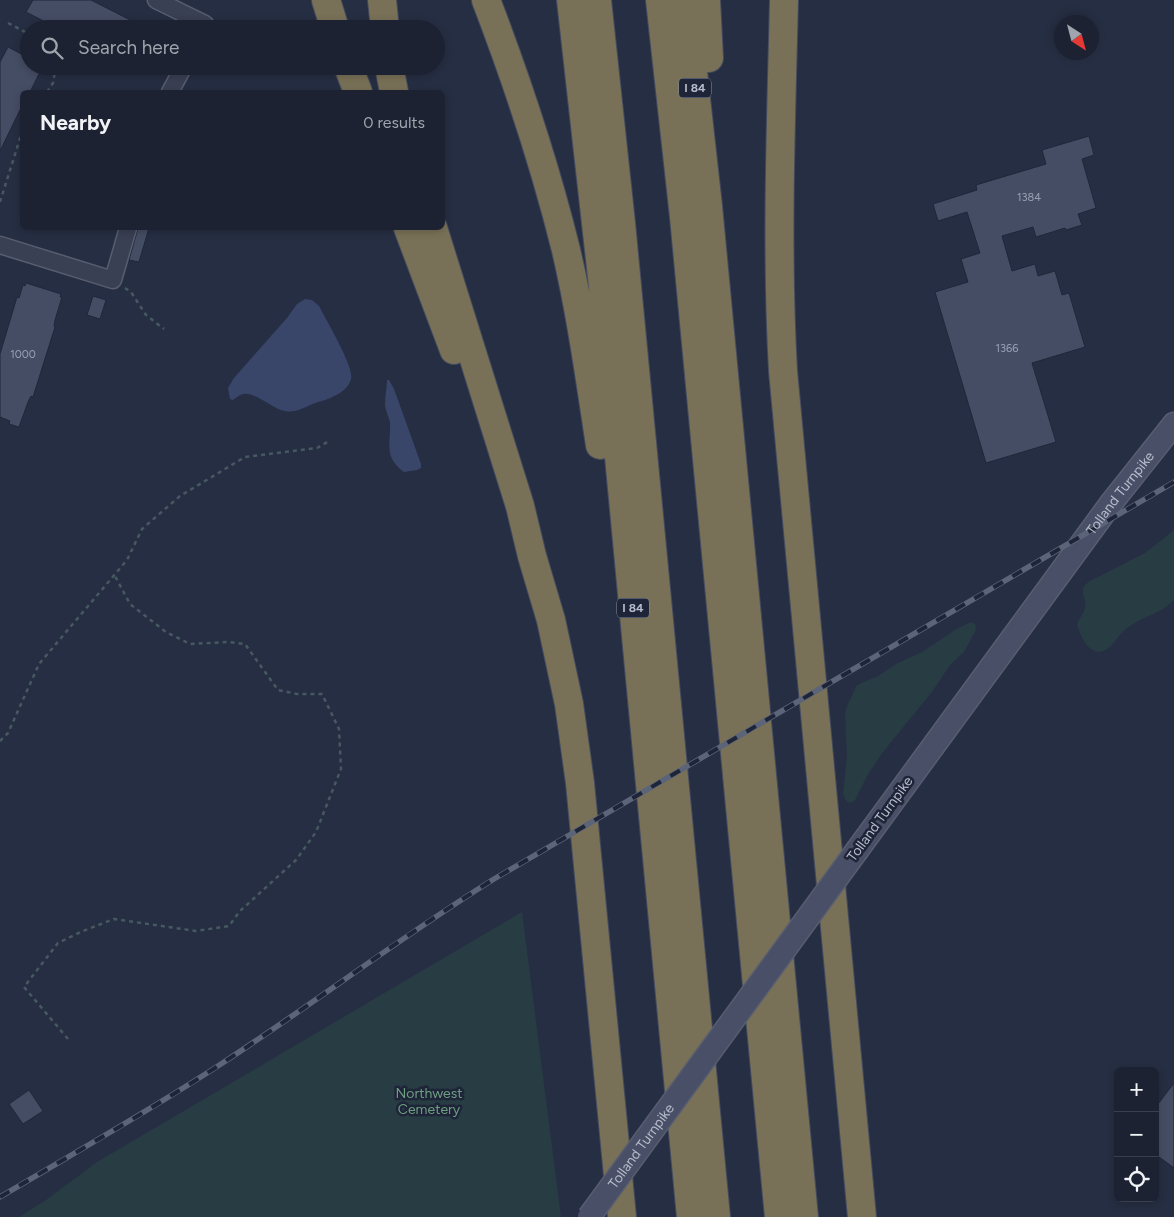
<!DOCTYPE html>
<meta charset="utf-8">
<style>
:root{--surface:#1c2232;--page:#292f3e;--text:#f1f3f6;--muted:#a0a4ac;--line:#3a3f4d}
body{margin:0;font-family:Figtree,sans-serif;background:var(--page);color:var(--text)}
.controls{position:absolute;right:15px;bottom:15px;display:grid;overflow:hidden;border-radius:8px;box-shadow:0 2px 8px #0003}
.controls button{width:45px;height:45px;display:grid;place-items:center;padding:0;border:0;border-bottom:1px solid var(--line);background:var(--surface);color:var(--text);font:25px sans-serif}
.compass{position:absolute;left:1054px;top:15px;width:45px;height:45px;border-radius:50%;background:var(--surface);box-shadow:0 2px 8px #0003;rotate:144deg}
.list{margin:0;padding:0;list-style:none}
h2{display:flex;justify-content:space-between;align-items:center;height:65px;margin:0;padding:0 20px;font-size:21px}
h2 small{font-size:16px;font-weight:400;color:var(--muted)}
.icon{flex:none;width:28px;height:28px;fill:none;stroke:currentColor;stroke-width:2;stroke-linecap:round;stroke-linejoin:round}
.map{position:relative;flex:none;width:1174px;height:1217px;overflow:hidden}
.search{position:absolute;background:var(--surface);box-shadow:0 2px 8px #0003;left:20px;top:20px;width:425px;height:55px;display:flex;align-items:center;gap:12px;box-sizing:border-box;padding:0 18px;border-radius:28px;color:var(--muted);font-size:19px}
.panel{position:absolute;background:var(--surface);box-shadow:0 2px 8px #0003;left:20px;top:90px;width:425px;height:140px;border-radius:8px}
.map>svg:first-child{display:block}
.green{fill:#283c44}
.water{fill:#39466a}
.building{fill:#454d65;stroke:#21273a}
.lines{fill:none;stroke-linecap:round;stroke-linejoin:round}
.minor-casing{stroke:#585e70;stroke-width:19}
.secondary-casing{stroke:#585e70;stroke-width:25}
.motorway-casing{stroke:#454b5d;stroke-width:30}
.path{stroke:#465960;stroke-width:2.5;stroke-dasharray:4 4;stroke-linecap:butt}
.minor{stroke:#3a4053;stroke-width:16}
.secondary{stroke:#484f66;stroke-width:22}
.motorway{stroke:#797157;stroke-width:28}
.rail-casing{stroke:#5c647a;stroke-width:5.5}
.rail{stroke:#1f2538;stroke-width:4;stroke-dasharray:11;stroke-linecap:butt}
.secondary-bridge-casing{stroke:#585e70;stroke-width:25;stroke-linecap:butt}
.secondary-bridge{stroke:#484f66;stroke-width:22}
.labels{text-anchor:middle;dominant-baseline:central;stroke-width:5;stroke-linejoin:round;paint-order:stroke}
.number-label{font-size:11px;fill:#9aa0b2}
.shield{fill:#1f2538;stroke:#898fa0;stroke-width:1}
.shield-label{font-size:12px;font-weight:bold;fill:#b7bccc}
.street-label{font-size:14px;fill:#b7bccc;stroke:#1f2538}
.park-label{font-size:14px;fill:#6e9e80;stroke:#1f2538}
</style>
<div class="map">
<svg width="1174" height="1217" viewBox="0 0 1174 1217">
<rect width="100%" height="100%" fill="#262e43"/>
<path class="green" d="M1174 530V600C1162 613 1144 616 1130 626 1122 631 1117 639 1111 646 1093 663 1081 639 1077 624 1079 618 1084 614 1085 608 1088 597 1075 591 1090 581L1145 553Z
M971 622 975 624 976 630 964 652 950 665 932 692 883 752 867 776 855 800 851 803 847 802 843 794 847 756 845 713 848 704 857 685 878 676 896 664 922 652 955 630Z
M522 912 561 1217H19L46 1200 97 1162Z"/>
<path class="water" d="M305 299 312 300 319 306C325 318 355 368 351 379 348 392 330 399 318 402 308 405 296 414 285 411 273 409 254 391 243 394 239 395 236 398 233 400L230 399 228 388 234 378 287 318 297 304Z
M387 380H389L394 389 421 464V468L417 470 404 472C383 457 391 443 390 423 389 416 385 410 385 404 385 396 387 388 387 380Z"/>
<path class="building" d="M33 0H91L148 29H59L26 12Z
M8 47 29 58V66H43L30 92H22V106L0 151V62Z
M1089 136 1094 155 1082 159 1096 208 1078 214 1082 225 1066 230 1065 228 1036 237 1033 227 1002 236 1012 271 1035 264 1038 276 1055 271 1062 295 1069 293 1085 347 1032 363 1056 442 986 463 935 292 968 282 961 259 980 253 967 212 938 221 933 204 977 190 976 185 1046 164 1042 150Z
M138 228H149L139 262 129 260Z
M26 283 61 294 60 297H62L55 320 54 326 55 327 33 397 31 396 28 402 19 427 9 424 10 421 0 417V354L17 297 19 298 23 285 25 286Z
M93 296 106 300 100 319 87 315Z
M1174 1083V1168L1155 1154V1108Z
M29 1090 43 1111 23 1124 9 1104Z"/>
<g class="lines">
<defs>
<path id="minor" d="M156 0 205 24 202 29
M170 92 184 66
M0 245 113 280 128 228"/>
<g id="secondary">
<path id="s1" d="M858 849 1112 502 1174 424"/>
</g>
<path id="motorway" d="M326 0 335 29
M382 0 385 29
M486 0C517 81 545 165 566 250 581 314 590 380 600 445
M571 0 602 277 691 1217
M597 0 621 223 716 1217
M660 0 684 217 779 1217
M685 0 708 206 804 1217
M706 0 709 58
M784 0C781 124 776 247 783 371L862 1217
M348 66 358 92
M389 66 394 92
M408 228 454 350
M433 228 520 506 532 556 551 620 569 704 580 783 622 1217"/>
</defs>
<use href="#minor" class="minor-casing"/>
<use href="#secondary" class="secondary-casing"/>
<use href="#motorway" class="motorway-casing"/>
<path class="path" d="M8 23 29 34
M47 92 53 83 56 66
M0 202 22 132
M125 288 131 292 146 315 164 329
M0 741 8 733 39 664 127 560 142 529 180 496 245 457 317 448 329 441
M68 1039 24 987 58 943 83 931 114 919 196 931 229 926 240 911 296 860 316 832 341 769 339 729 322 694H297L278 690 245 644 228 642 190 644 166 632 130 604 115 576"/>
<use href="#minor" class="minor"/>
<use href="#secondary" class="secondary"/>
<use href="#motorway" class="motorway"/>
<defs>
<path id="rail" d="M0 1197C74 1153 149 1111 221 1064 313 1004 401 937 494 879L1174 482"/>
</defs>
<use href="#rail" class="rail-casing"/>
<use href="#rail" class="rail"/>
<defs>
<g id="secondary-bridge">
<path id="s2" d="M589 1217 858 849"/>
</g>
</defs>
<use href="#secondary-bridge" class="secondary-bridge-casing"/>
<use href="#secondary-bridge" class="secondary-bridge"/>
</g>
<g class="labels">
<g class="number-label">
<text x="1029" y="197">1384</text>
<text x="1007" y="348">1366</text>
<text x="23" y="354">1000</text>
</g>
<g class="shield">
<rect x="679" y="78.5" width="32" height="19" rx="4"/>
<rect x="617" y="598.5" width="32" height="19" rx="4"/>
</g>
<g class="shield-label">
<text x="695" y="88">I 84</text>
<text x="633" y="608">I 84</text>
</g>
<g class="street-label">
<text stroke="none"><textPath href="#s1" startOffset="442">Tolland Turnpike</textPath></text>
<text transform="translate(880 819) rotate(-54)">Tolland Turnpike</text>
<text stroke="none"><textPath href="#s2" startOffset="88">Tolland Turnpike</textPath></text>
</g>
<g class="park-label">
<text x="429" y="1093">Northwest<tspan x="429" dy="16">Cemetery</tspan></text>
</g>
</g>
</svg>
<div class="controls">
<button>+</button>
<button>−</button>
<button><svg class="icon" aria-label="locate" viewBox="0 0 24 24"><circle cx="12" cy="12" r="6"/><path d="M12 2v4M12 18v4M2 12h4M18 12h4"/></svg></button>
</div>
<svg class="compass" viewBox="-18 -18 36 36"><path d="M0-13l5 13h-10z" fill="#e53935"/><path d="M0 13l5-13h-10z" fill="#a0a4ac"/></svg>
<div class="search"><svg class="icon" aria-label="search" viewBox="0 0 24 24"><circle cx="10" cy="10" r="6"/><path d="M15 15l6 6"/></svg>Search here</div>
<section class="panel">
<h2>Nearby<small>0 results</small></h2>
<ul class="list">
</ul>
</section>
</div>
